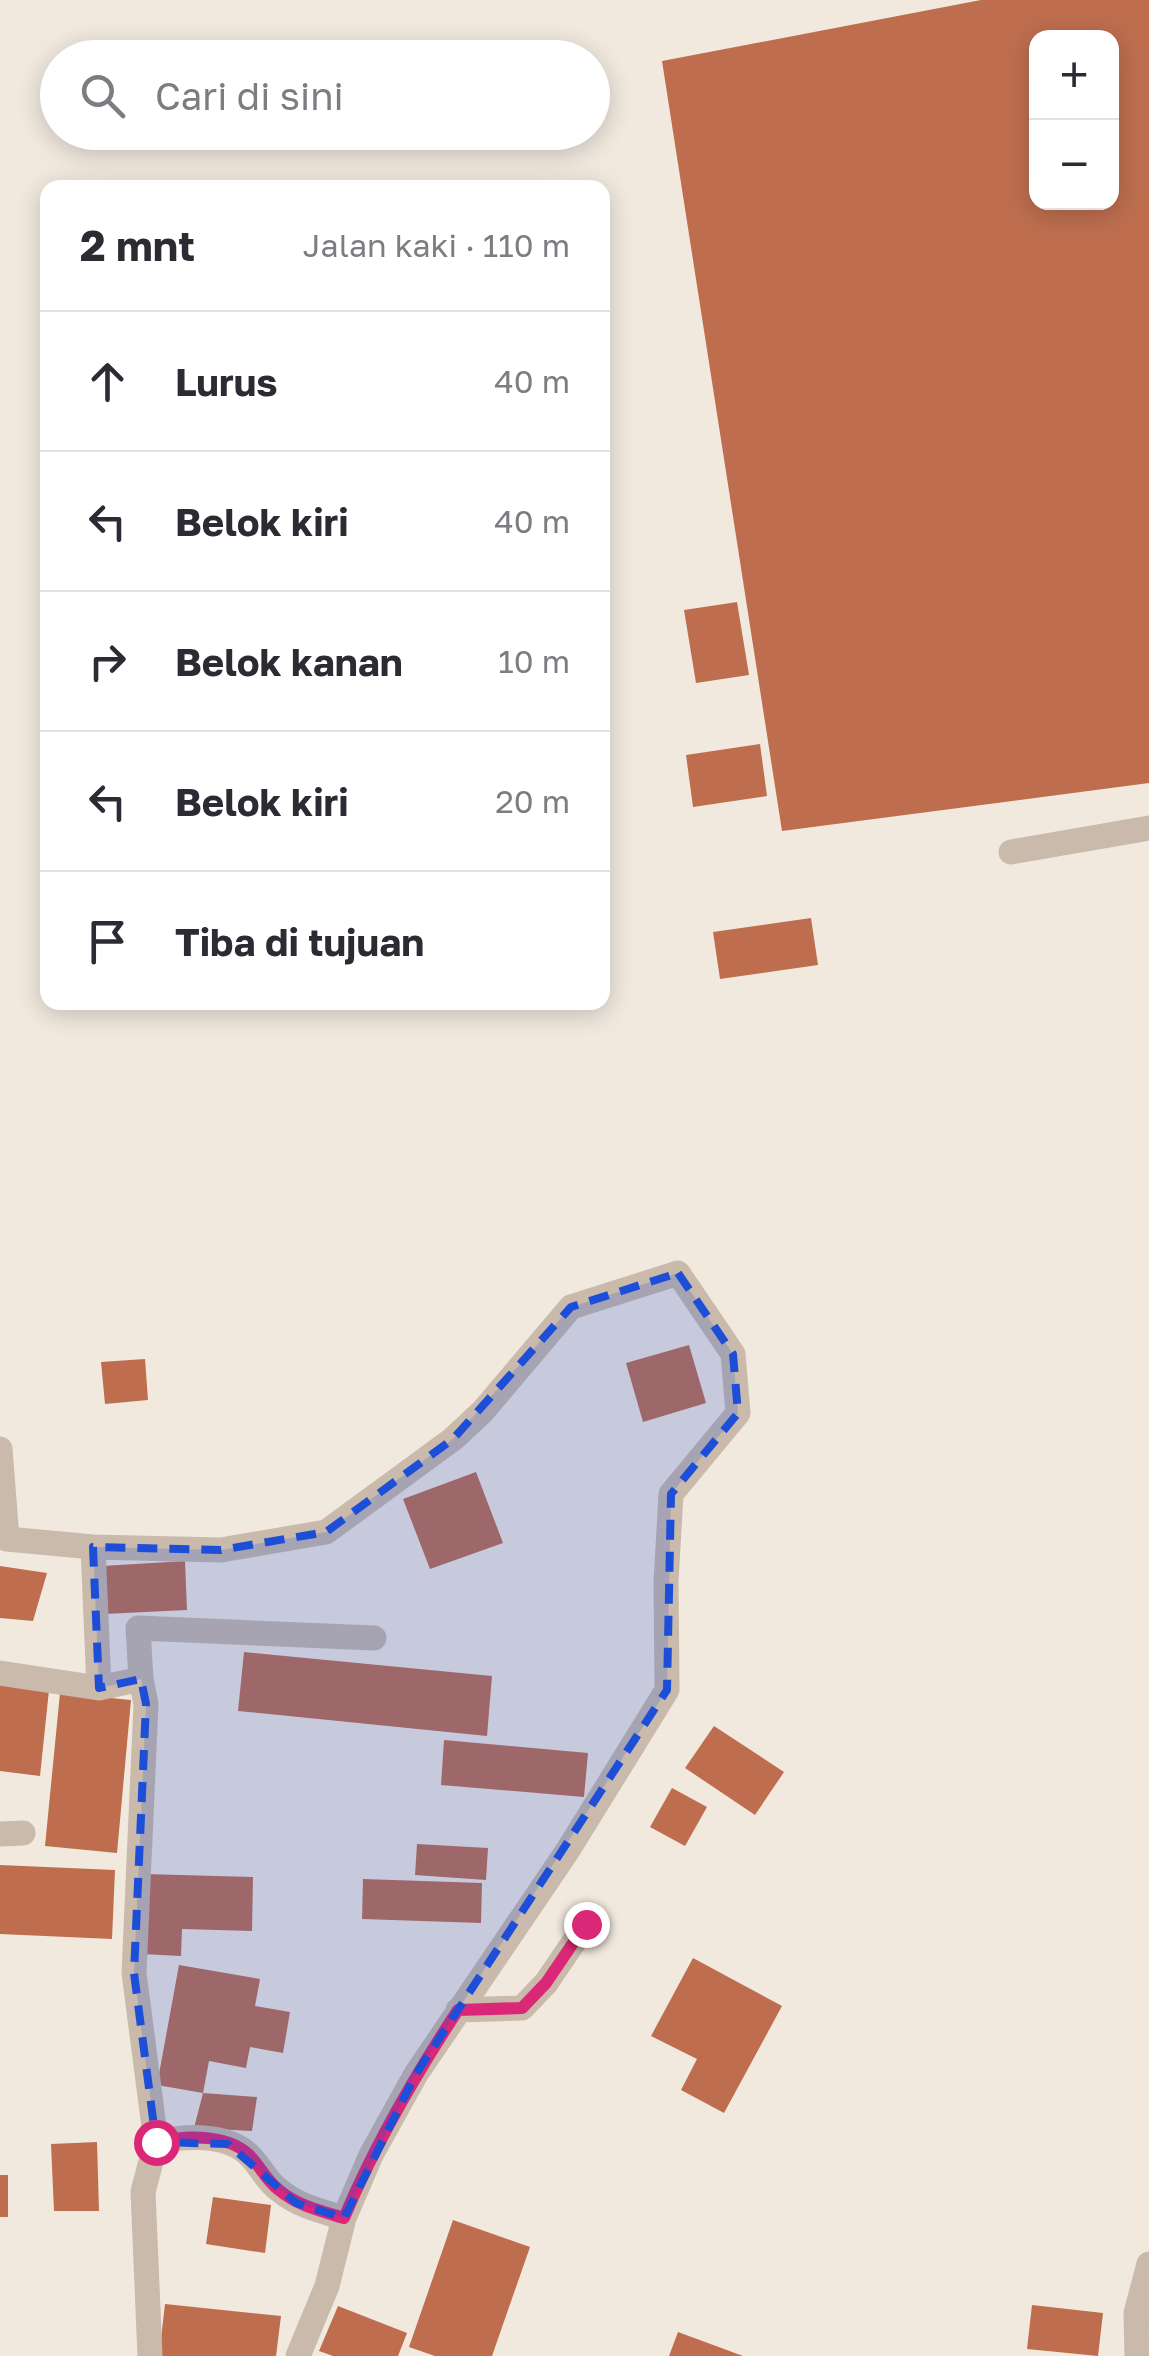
<!DOCTYPE html>
<html lang="id">
<meta charset="utf-8">
<style>
:root{--surface:#fff;--page:#f2f2f3;--text:#2b2b33;--muted:#7c7c81;--line:#e1e1e2}
body{margin:0;font-family:"Golos Text",sans-serif;background:var(--page);color:var(--text)}
.controls{position:absolute;right:30px;top:30px;display:grid;overflow:hidden;border-radius:20px;box-shadow:0 5px 25px #0003}
.controls button{width:90px;height:90px;display:grid;place-items:center;padding:0;border:0;border-bottom:2px solid var(--line);background:var(--surface);color:var(--text);font:50px sans-serif}
.stop{position:absolute;width:30px;height:30px;margin:-22px;border:8px solid #db2777;border-radius:50%;background:#fff}
.stop.end{background:#db2777;border-color:#fff;box-shadow:0 2px 10px #0008}
.list{margin:0;padding:0;list-style:none}
h2{display:flex;justify-content:space-between;align-items:center;height:130px;margin:0;padding:0 40px;font-size:42px}
h2 small{font-size:32px;font-weight:400;color:var(--muted)}
.list li{display:grid;grid-template-columns:65px 1fr auto;gap:30px;align-items:center;box-sizing:border-box;height:140px;padding:0 40px;border-top:2px solid var(--line)}
.list b{display:block;font-size:38px;white-space:nowrap}
.list em{font-size:32px;font-style:normal;color:var(--muted)}
.icon{flex:none;width:55px;height:55px;fill:none;stroke:currentColor;stroke-width:2;stroke-linecap:round;stroke-linejoin:round}
.map{position:relative;flex:none;width:1149px;height:2356px;overflow:hidden}
.search{position:absolute;background:var(--surface);box-shadow:0 5px 25px #0003;left:40px;top:40px;width:570px;height:110px;display:flex;align-items:center;gap:25px;box-sizing:border-box;padding:0 35px;border-radius:55px;color:var(--muted);font-size:38px}
.panel{position:absolute;background:var(--surface);box-shadow:0 5px 25px #0003;left:40px;top:180px;width:570px;height:830px;border-radius:20px}
.map>svg:first-child{display:block}
.building{fill:#be6e4f;fill-rule:evenodd}
.lines{fill:none;stroke-linecap:round;stroke-linejoin:round}
.minor{stroke:#c9baab;stroke-width:25}
.route{stroke:#db2777;stroke-width:12}
.marked{fill:#1d4ed8;fill-opacity:0.2;stroke:#1d4ed8;stroke-width:8;stroke-dasharray:20 12;stroke-linejoin:round}
</style>
<div class="map">
<svg width="1149" height="2356" viewBox="0 0 1149 2356">
<rect width="100%" height="100%" fill="#f1e9de"/>
<path class="building" d="M981 0H1149V783L782 831 662 61ZM1036 38H1112V202H1036Z
M737 602 749 675 696 683 684 610Z
M760 744 767 796 693 807 686 755Z
M811 918 818 965 720 979 713 932Z
M689 1345 706 1403 643 1422 626 1363Z
M145 1359 148 1400 105 1404 101 1362Z
M476 1472 503 1543 430 1569 403 1499Z
M185 1561 187 1610 104 1614 102 1566Z
M0 1566 47 1573 33 1621 0 1618Z
M244 1652 492 1676 487 1736 238 1711Z
M0 1685 49 1690 40 1776 0 1771Z
M60 1693 131 1700 117 1853 45 1846Z
M714 1726 784 1772 755 1815 685 1768Z
M444 1740 588 1753 584 1797 441 1785Z
M672 1788 707 1807 685 1846 650 1827Z
M417 1844 488 1848 486 1880 415 1875Z
M0 1865 115 1870 112 1939 0 1934Z
M144 1874 253 1877 252 1931 182 1929 181 1956 141 1954Z
M363 1879 482 1883 481 1923 362 1919Z
M693 1958 782 2006 724 2113 681 2090 697 2059 651 2036Z
M179 1965 260 1979 255 2006 290 2012 283 2053 250 2047 246 2068 209 2061 203 2093 157 2085Z
M203 2093 257 2097 252 2131 194 2128Z
M97 2142 99 2211H54L51 2144Z
M0 2175H8V2217H0Z
M213 2197 271 2205 265 2253 206 2244Z
M453 2220 530 2247 492 2356H435L409 2347Z
M165 2304 281 2316 276 2356H159Z
M1032 2305 1103 2313 1098 2356 1027 2349Z
M338 2306 407 2333 398 2356H333L319 2351Z
M678 2332 743 2356H669Z"/>
<g class="lines">
<path class="minor" d="M1011 852 1149 828
M0 1449 7 1539 93 1547 221 1550 326 1532 453 1439 483 1411 571 1307 678 1273 733 1354 738 1413 671 1494 666 1582 667 1690 568 1850 416 2074 371 2155 344 2218 327 2286 298 2356
M93 1547 99 1688 141 1679 146 1704 134 1973 156 2142 143 2192 150 2356
M0 1673 99 1688
M141 1679 138 1628 374 1638
M0 1834 23 1833
M458 2010 522 2008 546 1983 586 1924
M156 2142C184 2136 225 2133 248 2154 260 2165 266 2181 279 2190 298 2206 321 2211 344 2218
M1136 2313 1149 2264
M1137 2356 1136 2313 1149 2315"/>
</g>
<g class="lines">
<path class="route" d="M156 2142C184 2136 225 2133 248 2154 260 2165 266 2181 279 2190 298 2206 321 2211 344 2218 375 2144 414 2077 458 2010L522 2008 546 1983 586 1924"/>
</g>
<path class="marked" d="M678 1273 733 1354 738 1413 671 1494 667 1690 416 2074 344 2218 296 2203 228 2144 156 2142 134 1973 146 1704 141 1679 99 1688 93 1547 221 1550 326 1532 453 1439 571 1307Z"/>
</svg>
<div class="controls">
<button>+</button>
<button>−</button>
</div>
<div class="stop" style="left:156px;top:2142px"></div>
<div class="stop end" style="left:586px;top:1924px"></div>
<div class="search"><svg class="icon" aria-label="search" viewBox="0 0 24 24"><circle cx="10" cy="10" r="6"/><path d="M15 15l6 6"/></svg>Cari di sini</div>
<section class="panel">
<h2>2 mnt<small>Jalan kaki · 110 m</small></h2>
<ul class="list">
<li><svg class="icon" aria-label="ahead" viewBox="0 0 24 24"><path d="M12 20V5M6 11l6-6 6 6"/></svg><div><b>Lurus</b></div><em>40 m</em></li>
<li><svg class="icon" aria-label="left" viewBox="0 0 24 24"><path d="M17 20v-9H6M10 6l-5 5 5 5"/></svg><div><b>Belok kiri</b></div><em>40 m</em></li>
<li><svg class="icon" aria-label="right" viewBox="0 0 24 24"><path d="M7 20v-9h11M14 6l5 5-5 5"/></svg><div><b>Belok kanan</b></div><em>10 m</em></li>
<li><svg class="icon" aria-label="left" viewBox="0 0 24 24"><path d="M17 20v-9H6M10 6l-5 5 5 5"/></svg><div><b>Belok kiri</b></div><em>20 m</em></li>
<li><svg class="icon" aria-label="arrive" viewBox="0 0 24 24"><path d="M6 21V4h12l-3 4 3 4H6"/></svg><div><b>Tiba di tujuan</b></div></li>
</ul>
</section>
</div>
